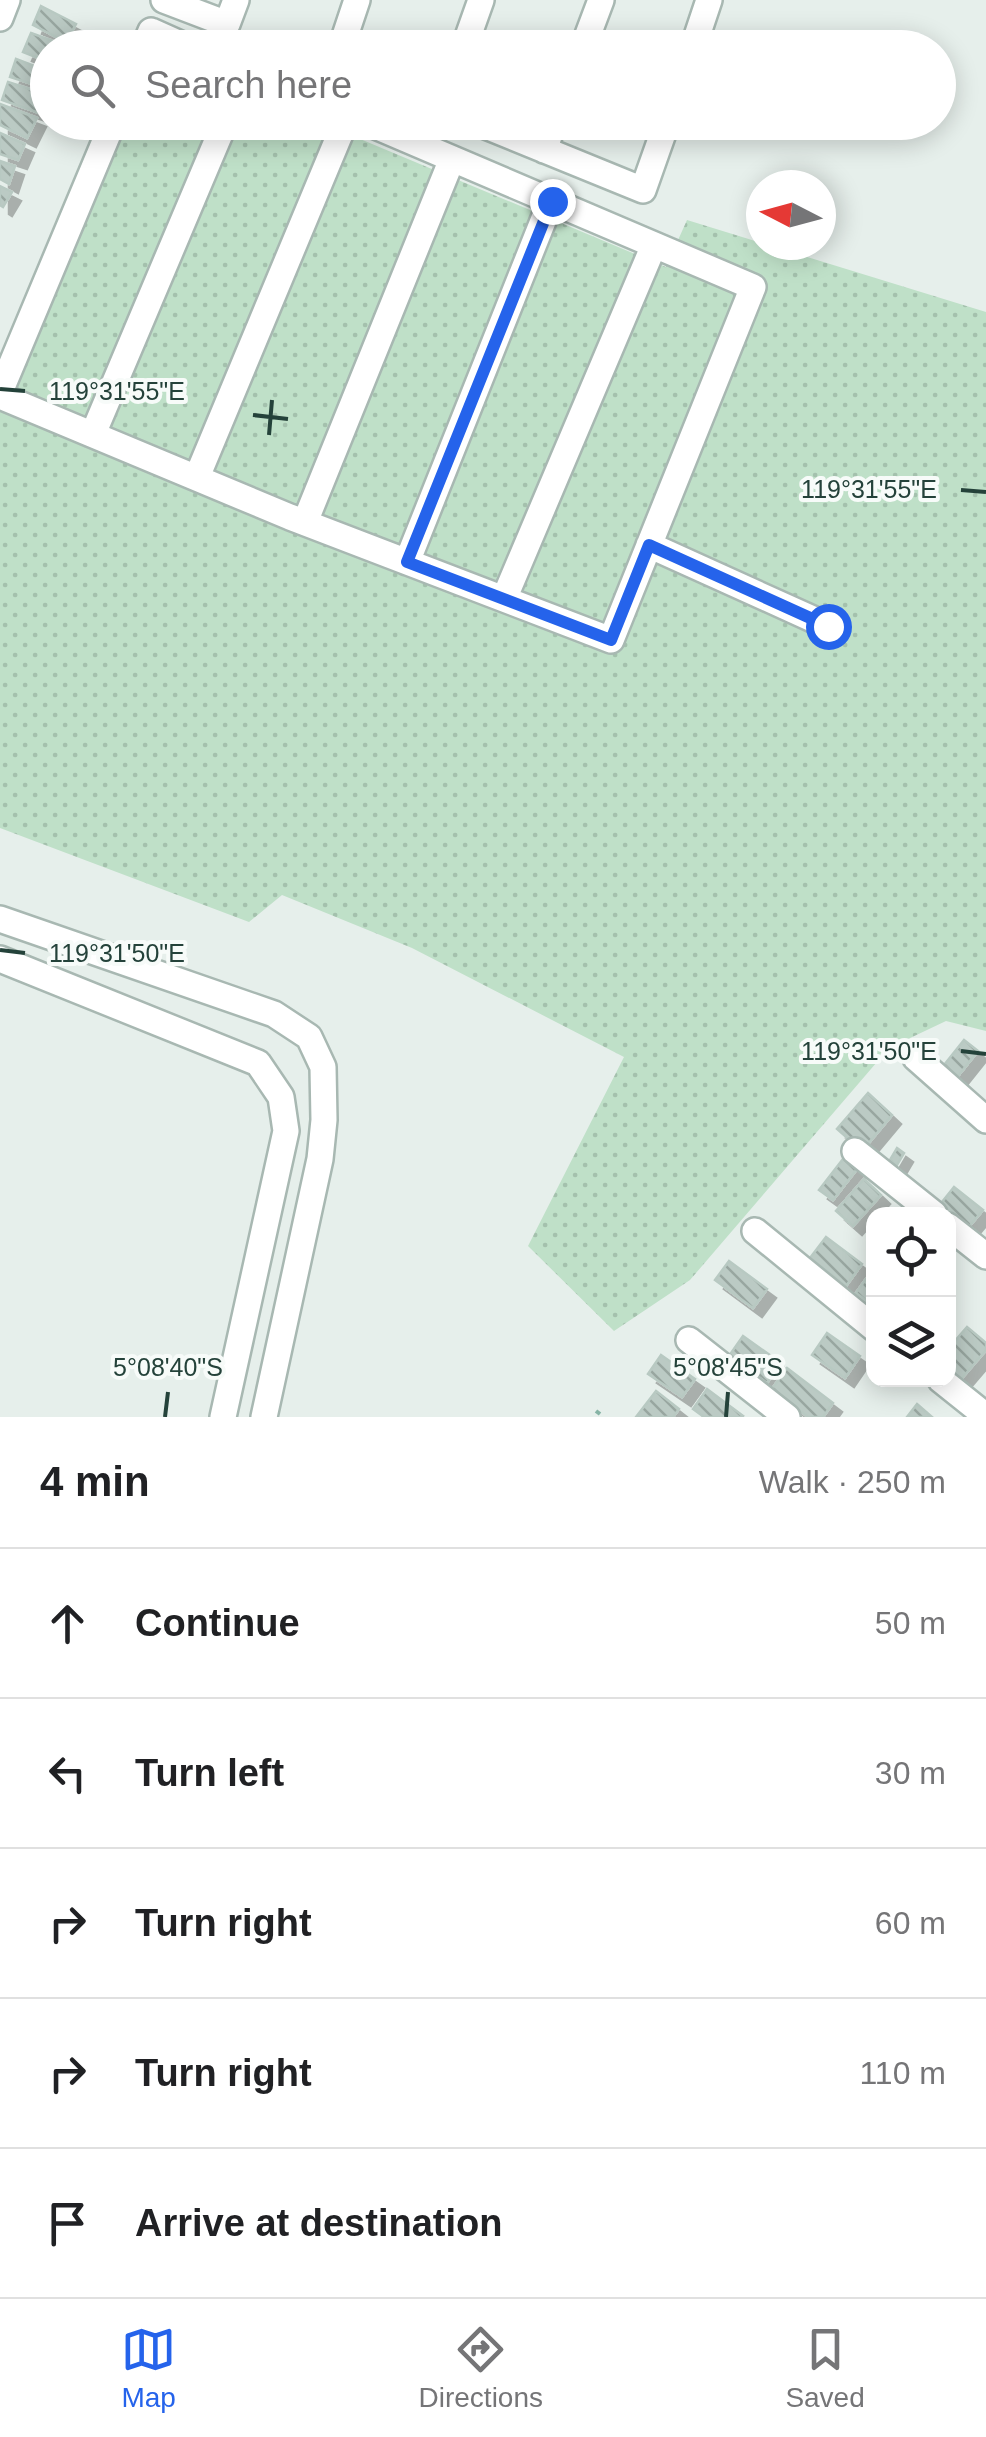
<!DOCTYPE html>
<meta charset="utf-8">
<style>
:root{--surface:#fff;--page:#f6f6f6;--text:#202124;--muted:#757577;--line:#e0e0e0;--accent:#2563eb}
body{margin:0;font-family:Helvetica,sans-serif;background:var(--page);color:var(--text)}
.controls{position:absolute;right:30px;bottom:30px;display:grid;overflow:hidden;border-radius:20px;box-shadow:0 5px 25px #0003}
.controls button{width:90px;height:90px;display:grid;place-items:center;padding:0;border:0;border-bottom:2px solid var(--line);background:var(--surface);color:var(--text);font:50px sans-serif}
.compass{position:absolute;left:746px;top:170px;width:90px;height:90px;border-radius:50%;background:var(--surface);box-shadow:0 5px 25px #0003;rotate:276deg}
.stop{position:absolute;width:30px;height:30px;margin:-22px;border:8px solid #2563eb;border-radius:50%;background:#fff}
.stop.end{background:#2563eb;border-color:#fff;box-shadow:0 2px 10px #0008}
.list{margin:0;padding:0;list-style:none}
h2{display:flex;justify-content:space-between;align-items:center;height:130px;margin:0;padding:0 40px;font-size:42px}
h2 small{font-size:32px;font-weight:400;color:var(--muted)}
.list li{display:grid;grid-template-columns:65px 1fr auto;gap:30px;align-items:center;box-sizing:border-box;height:150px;padding:0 40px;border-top:2px solid var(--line)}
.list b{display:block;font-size:38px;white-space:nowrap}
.list em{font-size:32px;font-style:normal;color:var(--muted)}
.icon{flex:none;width:55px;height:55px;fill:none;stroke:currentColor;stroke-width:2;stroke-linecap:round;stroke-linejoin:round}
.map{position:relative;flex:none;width:986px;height:1417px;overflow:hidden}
.search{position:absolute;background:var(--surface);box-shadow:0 5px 25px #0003;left:30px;right:30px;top:30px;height:110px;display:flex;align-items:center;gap:25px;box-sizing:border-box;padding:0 35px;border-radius:55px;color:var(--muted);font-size:38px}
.sheet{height:880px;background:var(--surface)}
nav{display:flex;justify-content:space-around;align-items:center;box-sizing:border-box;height:140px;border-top:2px solid var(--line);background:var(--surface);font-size:28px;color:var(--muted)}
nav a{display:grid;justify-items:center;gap:5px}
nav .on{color:var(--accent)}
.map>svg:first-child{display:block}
.green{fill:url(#green-dots)}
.building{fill:url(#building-back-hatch);stroke:#b8c9c2;stroke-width:2.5;filter:url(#shadow)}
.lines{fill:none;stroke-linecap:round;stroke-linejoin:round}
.street-casing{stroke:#a8b8b2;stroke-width:30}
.path{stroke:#86b3a5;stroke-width:4;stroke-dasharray:5 8;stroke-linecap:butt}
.street{stroke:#fff;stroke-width:25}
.route{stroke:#2563eb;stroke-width:12}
.ticks{fill:none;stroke:#24423a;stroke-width:4}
.ticks-label{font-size:25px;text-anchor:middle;fill:#24423a;stroke:#f7fbf9;stroke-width:8;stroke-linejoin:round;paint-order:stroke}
</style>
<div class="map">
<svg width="986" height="1417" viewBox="0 0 986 1417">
<defs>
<pattern id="green-dots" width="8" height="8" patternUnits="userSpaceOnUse" patternTransform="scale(2.5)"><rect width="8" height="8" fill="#bfe0c8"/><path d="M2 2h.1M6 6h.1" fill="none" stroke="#a4c1ad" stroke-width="1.8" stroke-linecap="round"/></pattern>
<pattern id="building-back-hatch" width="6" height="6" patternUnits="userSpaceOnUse" patternTransform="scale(2.5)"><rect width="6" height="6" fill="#bbcac4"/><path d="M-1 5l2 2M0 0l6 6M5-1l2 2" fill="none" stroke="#98a6a0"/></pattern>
<filter id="shadow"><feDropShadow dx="9" dy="9" stdDeviation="0" flood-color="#0004"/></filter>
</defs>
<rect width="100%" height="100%" fill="#e6efeb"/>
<path class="green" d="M107 123H322L666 267 687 220 986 312V1031L946 1021 889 1048 690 1280 614 1331 528 1246 624 1057 412 948 282 895 249 922 0 828V378Z"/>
<path class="building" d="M41 6 76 24 66 42 33 25Z
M31 33 64 45 63 48H48V62L23 52Z
M16 59 48 71V89L10 77Z
M8 82 45 94 39 113 2 100Z
M0 104 37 118 27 138 0 125Z
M0 133 25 144 18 160 0 154Z
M0 161 15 166 9 184 0 179Z
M0 186 12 192 3 207 0 205Z
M964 1040 978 1051 958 1076 944 1065Z
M868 1093 892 1115 862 1151 837 1129Z
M897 1148 904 1153 897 1165 890 1160Z
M843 1159 857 1169 833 1200 819 1190Z
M864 1179 881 1195 853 1226 836 1211Z
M954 1187 983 1210 967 1229 938 1207Z
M826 1237 862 1264 846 1286 810 1258Z
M729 1261 767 1289 753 1308 715 1280Z
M871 1272 874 1273V1306L856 1293Z
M967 1327 986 1343V1350L956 1385 948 1379V1349Z
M827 1333 860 1356 845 1378 812 1355Z
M743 1336 781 1363 767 1383 729 1356Z
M661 1355 695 1379 682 1397 648 1374Z
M787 1368 833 1403 823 1417H808L772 1389Z
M707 1389 743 1416 742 1417H704L693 1409Z
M656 1391 679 1409 673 1417H636Z
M917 1404 932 1417H907Z"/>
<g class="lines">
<defs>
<path id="street" d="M164 0 227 24 236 0
M0 18 7 0
M144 48 151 31 189 48
M341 48 357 0
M464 48 481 0
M583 48 601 0
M693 48 709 0
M476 122 643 190 667 122
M544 150 554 122
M0 392 113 122
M0 396 290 517 611 640 753 287 366 122
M93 434 225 122
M197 477 345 122
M305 522 452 159
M649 545 828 626
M407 562 551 201
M504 599 654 245
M0 919 274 1014 309 1037 323 1067 324 1120 320 1159 264 1417
M0 959 258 1063 281 1097 286 1131 223 1417
M916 1058 986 1120
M855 1151 934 1214
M948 1226 986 1256
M755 1231 874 1328
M689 1340 787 1417
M941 1380 986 1416"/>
</defs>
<use href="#street" class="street-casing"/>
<path class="path" d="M596 1411 604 1417"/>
<use href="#street" class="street"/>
</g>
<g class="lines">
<path class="route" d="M552 201 407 562 611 640 649 545 828 626"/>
</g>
<path class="ticks" d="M0 389 25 391M253 415 288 419M269 435 272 400M961 490 986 492M0 950 25 953M961 1051 986 1054M165 1417 168 1392M726 1417 728 1392"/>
<g class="ticks-label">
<text x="117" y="400">119°31'55"E</text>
<text x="869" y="498">119°31'55"E</text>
<text x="117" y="962">119°31'50"E</text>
<text x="869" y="1060">119°31'50"E</text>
<text x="168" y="1376">5°08'40"S</text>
<text x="728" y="1376">5°08'45"S</text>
</g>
</svg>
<div class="controls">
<button><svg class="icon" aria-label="locate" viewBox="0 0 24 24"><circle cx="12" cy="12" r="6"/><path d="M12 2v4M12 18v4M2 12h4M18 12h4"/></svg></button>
<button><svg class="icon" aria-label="layers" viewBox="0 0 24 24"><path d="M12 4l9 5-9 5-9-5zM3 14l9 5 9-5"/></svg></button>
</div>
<svg class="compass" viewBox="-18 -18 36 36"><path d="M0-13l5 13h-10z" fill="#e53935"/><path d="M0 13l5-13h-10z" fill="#757577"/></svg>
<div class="stop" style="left:828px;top:626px"></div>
<div class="stop end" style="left:552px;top:201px"></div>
<div class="search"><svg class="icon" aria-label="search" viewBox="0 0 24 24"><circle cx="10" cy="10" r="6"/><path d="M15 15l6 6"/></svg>Search here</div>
</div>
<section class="sheet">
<h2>4 min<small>Walk · 250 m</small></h2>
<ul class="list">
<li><svg class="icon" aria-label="ahead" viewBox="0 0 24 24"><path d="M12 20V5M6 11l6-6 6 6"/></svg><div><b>Continue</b></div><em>50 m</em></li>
<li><svg class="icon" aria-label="left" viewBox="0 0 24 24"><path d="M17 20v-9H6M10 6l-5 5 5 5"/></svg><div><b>Turn left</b></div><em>30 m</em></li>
<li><svg class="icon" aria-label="right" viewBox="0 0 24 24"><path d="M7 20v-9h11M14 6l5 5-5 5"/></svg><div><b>Turn right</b></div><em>60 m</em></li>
<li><svg class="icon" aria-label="right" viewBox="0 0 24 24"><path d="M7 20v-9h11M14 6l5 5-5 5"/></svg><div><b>Turn right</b></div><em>110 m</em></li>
<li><svg class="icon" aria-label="arrive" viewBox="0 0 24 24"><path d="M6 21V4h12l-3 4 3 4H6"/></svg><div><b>Arrive at destination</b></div></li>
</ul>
</section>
<nav>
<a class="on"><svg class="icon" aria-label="map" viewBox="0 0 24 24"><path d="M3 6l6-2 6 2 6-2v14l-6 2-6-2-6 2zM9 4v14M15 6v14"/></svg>Map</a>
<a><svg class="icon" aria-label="directions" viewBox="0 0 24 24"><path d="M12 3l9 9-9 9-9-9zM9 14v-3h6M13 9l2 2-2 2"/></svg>Directions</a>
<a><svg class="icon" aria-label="saved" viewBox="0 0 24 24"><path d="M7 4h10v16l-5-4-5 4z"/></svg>Saved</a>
</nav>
